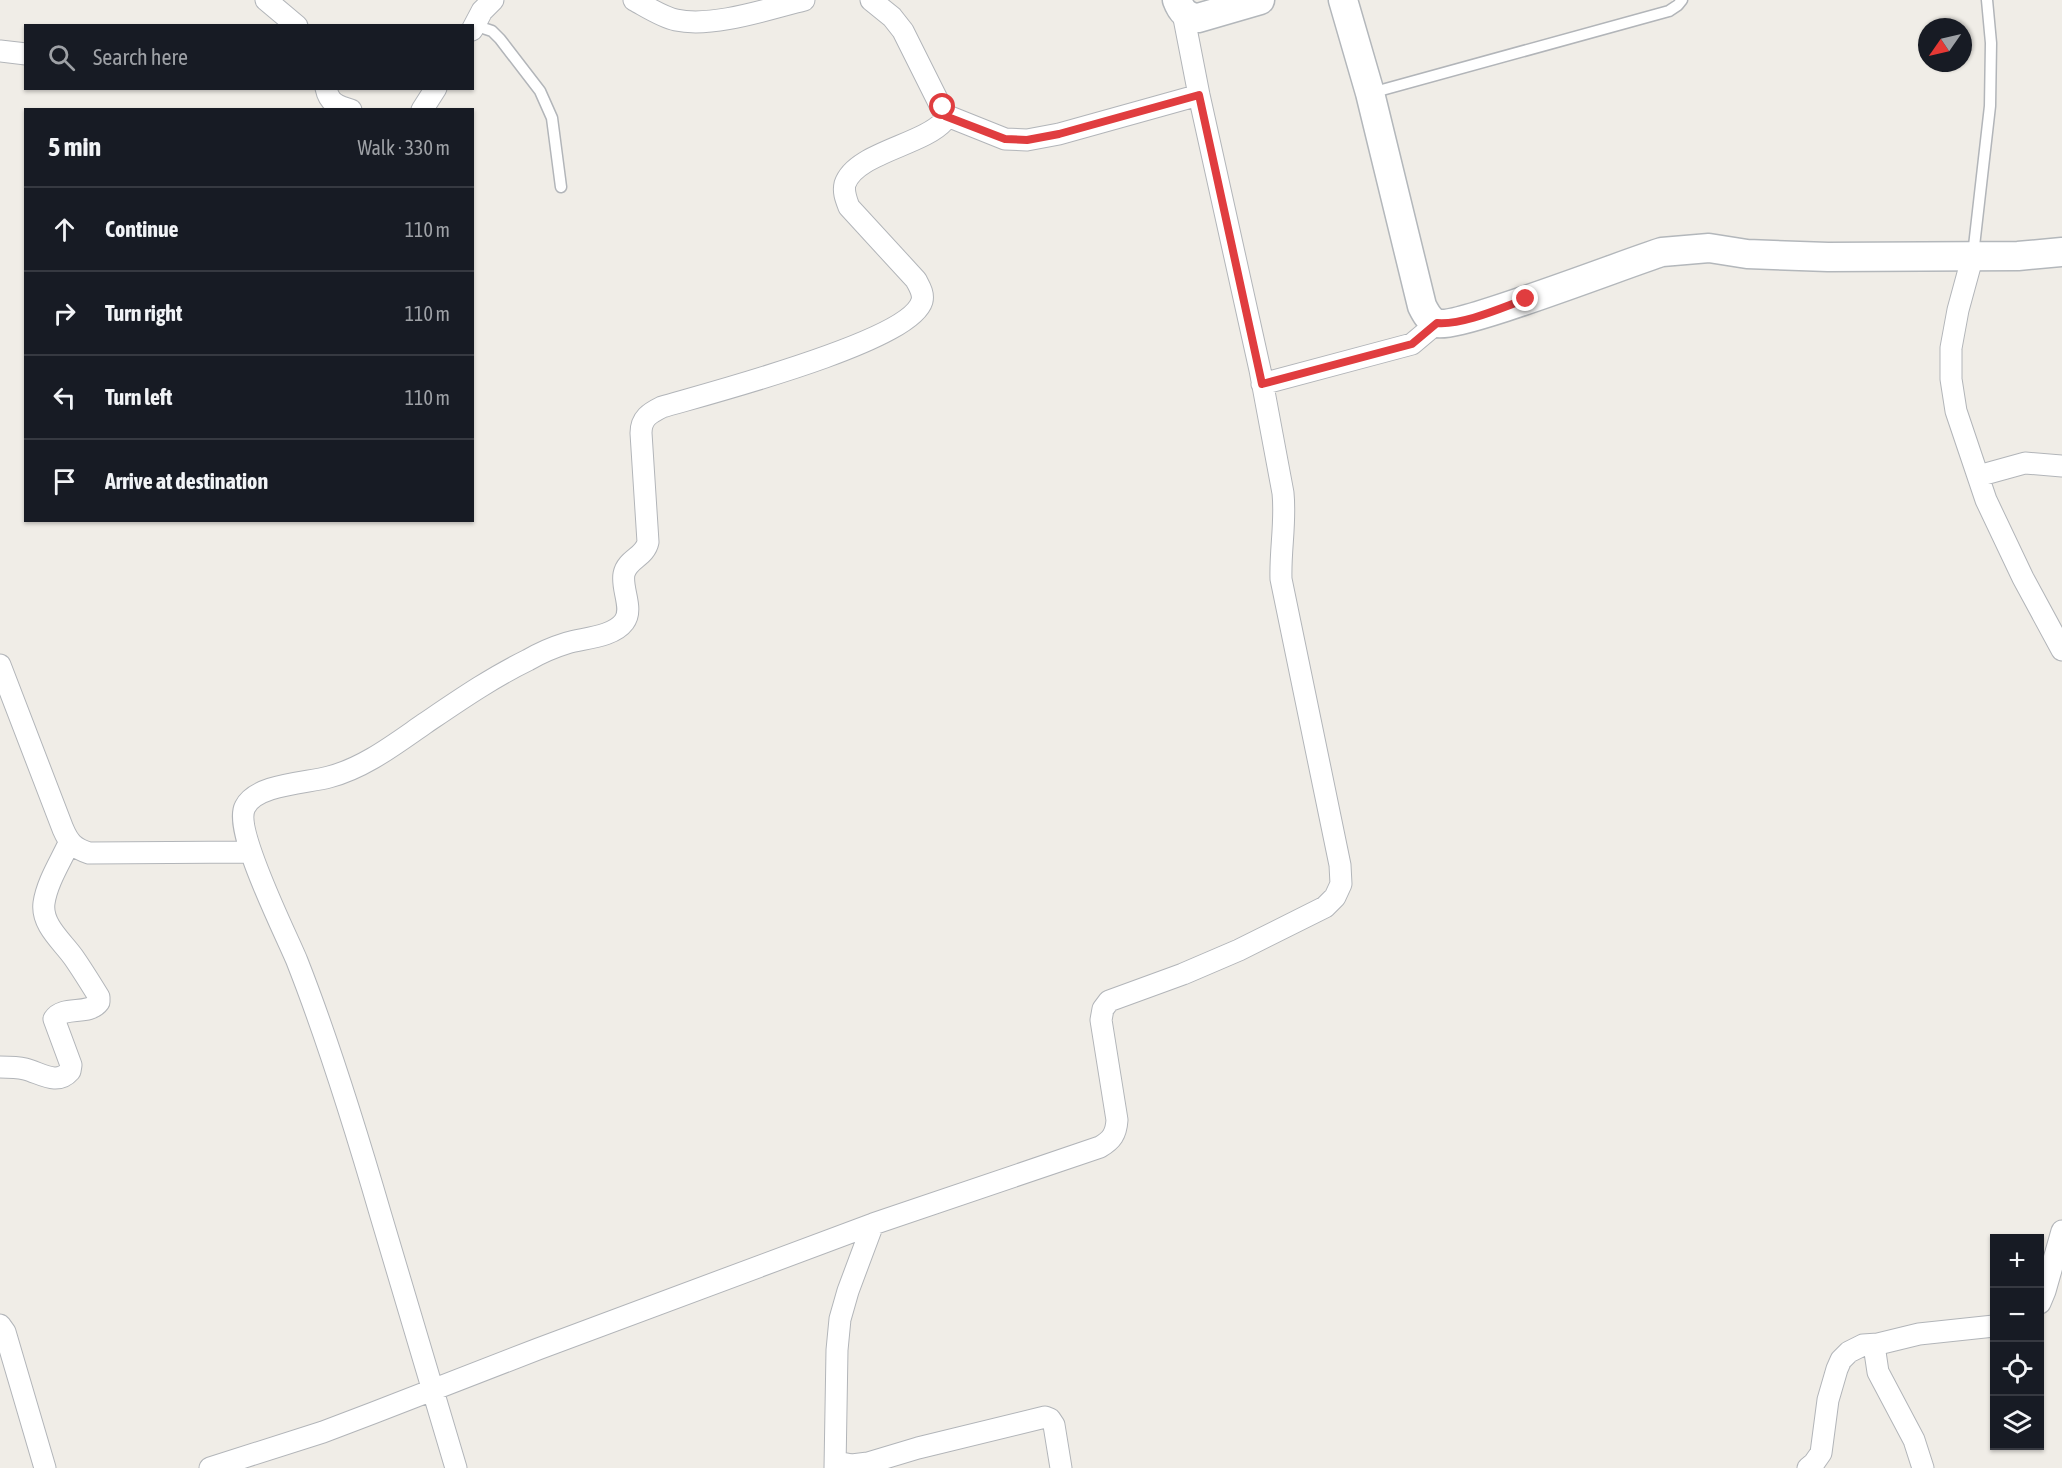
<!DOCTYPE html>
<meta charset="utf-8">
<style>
:root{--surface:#171b24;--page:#20242c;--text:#f1f3f6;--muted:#9ea1a6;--line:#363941}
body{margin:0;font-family:"Asap Condensed",sans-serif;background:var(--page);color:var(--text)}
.controls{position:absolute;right:18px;bottom:18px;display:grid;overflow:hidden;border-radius:0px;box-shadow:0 2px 4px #0004}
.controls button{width:54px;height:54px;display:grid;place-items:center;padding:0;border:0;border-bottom:2px solid var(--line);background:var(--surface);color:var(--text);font:30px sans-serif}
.compass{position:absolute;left:1918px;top:18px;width:54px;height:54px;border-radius:50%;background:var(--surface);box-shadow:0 2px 4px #0004;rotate:236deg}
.stop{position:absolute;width:18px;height:18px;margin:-14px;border:4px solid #e03d3f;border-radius:50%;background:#fff}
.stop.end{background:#e03d3f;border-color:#fff;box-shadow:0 2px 6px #0008}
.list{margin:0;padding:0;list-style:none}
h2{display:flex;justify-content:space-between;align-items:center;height:78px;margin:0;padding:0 24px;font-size:26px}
h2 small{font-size:20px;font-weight:400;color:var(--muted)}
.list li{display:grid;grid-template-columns:39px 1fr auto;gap:18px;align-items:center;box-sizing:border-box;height:84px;padding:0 24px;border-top:2px solid var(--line)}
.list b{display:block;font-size:22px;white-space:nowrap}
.list em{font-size:20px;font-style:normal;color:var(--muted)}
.icon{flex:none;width:33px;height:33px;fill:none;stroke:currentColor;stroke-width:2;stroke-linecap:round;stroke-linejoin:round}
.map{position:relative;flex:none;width:2062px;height:1468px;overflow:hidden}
.search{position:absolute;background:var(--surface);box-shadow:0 2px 4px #0004;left:24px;top:24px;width:450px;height:66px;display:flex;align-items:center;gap:15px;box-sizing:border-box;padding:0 21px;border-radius:0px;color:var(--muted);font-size:22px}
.panel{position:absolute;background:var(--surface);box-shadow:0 2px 4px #0004;left:24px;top:108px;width:450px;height:414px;border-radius:0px}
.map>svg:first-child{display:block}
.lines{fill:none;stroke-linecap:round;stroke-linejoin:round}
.lane-casing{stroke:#b2b5b9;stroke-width:13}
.street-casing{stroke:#b2b5b9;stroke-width:23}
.secondary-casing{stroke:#b3b7bb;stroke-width:31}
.lane{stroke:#fff;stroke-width:10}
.street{stroke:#fff;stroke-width:21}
.secondary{stroke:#fff;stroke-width:28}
.route{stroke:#e03d3f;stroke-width:8}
</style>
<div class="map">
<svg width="2062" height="1468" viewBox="0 0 2062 1468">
<rect width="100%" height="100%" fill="#f0ede7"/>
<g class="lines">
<defs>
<path id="lane" d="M474 25 492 31 500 39 540 91 552 118 561 187
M1371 93 1669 11 1678 5 1682 0
M1973 255 1990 106 1991 43 1987 0"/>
<path id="street" d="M266 0 297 26
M634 0C647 7 662 17 676 20 712 28 768 9 804 0
M472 30 482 11 493 0
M0 51 26 54
M326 88C329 103 337 106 351 110
M422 110 436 88
M945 115 1005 139 1027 140 1059 134 1199 95
M1973 255 1958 310 1951 348V379L1956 411 1986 500 2023 578 2062 650
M1262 384 1412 344 1437 323
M1978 476 2025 463 2062 466
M0 665 63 829C69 843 74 848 89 853L250 852
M0 1067C8 1067 17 1067 25 1069 41 1073 57 1086 70 1071L71 1065 54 1019C63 1005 89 1016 99 1002V997C91 984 83 971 74 958 63 942 41 925 44 903 47 882 61 861 69 843
M2040 1303 2045 1291 2062 1231
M0 1325 5 1332 45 1468
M1878 1344 1875 1352 1878 1372 1914 1440 1923 1468
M836 1462 852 1465 868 1463 918 1448 1045 1417 1050 1419 1054 1425 1061 1468
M210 1468 323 1432 373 1413 538 1349 873 1224 1100 1147C1112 1140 1116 1134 1117 1120L1101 1020 1103 1009 1109 1001 1183 974 1239 950 1325 907 1335 897 1341 884 1340 865 1281 579C1280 550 1286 522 1283 493L1260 370 1199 95 1183 13
M456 1468C431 1384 406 1300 381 1216 356 1130 330 1045 297 961 286 934 233 830 245 807 256 784 307 783 329 777 364 768 395 744 424 724 458 701 491 678 528 660 540 653 554 647 567 643 584 638 613 637 624 622 634 609 621 589 624 574 627 559 645 557 648 542L641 433C641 418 650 413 662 407 706 394 910 342 922 301 924 293 919 286 916 280L849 207C846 199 843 192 845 184 855 153 923 145 944 121L945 115 903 31 892 17 871 0
M835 1468 837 1350 840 1319 848 1291 873 1224
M1808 1468 1814 1463 1821 1453 1828 1400 1837 1369 1841 1360 1849 1352 1863 1345 1878 1344 1919 1334 1994 1326"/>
<path id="secondary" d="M1177 0C1181 11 1186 17 1198 18L1260 0
M1343 0 1370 93 1422 306C1425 312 1429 320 1436 323 1456 330 1629 262 1662 252L1709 248 1747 254 1828 257 2018 256 2062 252"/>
</defs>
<use href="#lane" class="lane-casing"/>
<use href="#street" class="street-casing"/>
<use href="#secondary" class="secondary-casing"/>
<use href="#lane" class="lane"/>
<use href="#street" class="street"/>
<use href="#secondary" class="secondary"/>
</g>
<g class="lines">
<path class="route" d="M943 107 945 116 1005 139 1027 140 1059 134 1199 95 1262 384 1412 344 1437 323C1464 325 1501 308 1526 299"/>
</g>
</svg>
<div class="controls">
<button>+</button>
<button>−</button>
<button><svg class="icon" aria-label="locate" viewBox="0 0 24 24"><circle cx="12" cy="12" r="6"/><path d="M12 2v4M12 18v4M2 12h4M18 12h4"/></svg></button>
<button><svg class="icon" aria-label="layers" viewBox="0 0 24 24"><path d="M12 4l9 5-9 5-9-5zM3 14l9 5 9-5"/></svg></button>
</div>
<svg class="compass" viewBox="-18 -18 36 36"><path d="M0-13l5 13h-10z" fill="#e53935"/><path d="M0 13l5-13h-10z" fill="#9ea1a6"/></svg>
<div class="stop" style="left:943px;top:107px"></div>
<div class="stop end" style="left:1526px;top:299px"></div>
<div class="search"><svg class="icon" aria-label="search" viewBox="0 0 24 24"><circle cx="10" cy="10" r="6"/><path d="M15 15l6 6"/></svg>Search here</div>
<section class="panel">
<h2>5 min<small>Walk · 330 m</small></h2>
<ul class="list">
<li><svg class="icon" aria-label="ahead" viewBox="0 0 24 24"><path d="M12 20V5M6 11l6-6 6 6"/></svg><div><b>Continue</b></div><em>110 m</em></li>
<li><svg class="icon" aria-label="right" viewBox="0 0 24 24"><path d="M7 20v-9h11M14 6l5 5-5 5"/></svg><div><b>Turn right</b></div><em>110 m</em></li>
<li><svg class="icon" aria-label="left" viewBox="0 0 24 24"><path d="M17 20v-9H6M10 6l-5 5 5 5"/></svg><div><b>Turn left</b></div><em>110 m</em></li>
<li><svg class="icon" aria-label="arrive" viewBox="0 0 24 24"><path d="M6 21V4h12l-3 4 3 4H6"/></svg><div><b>Arrive at destination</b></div></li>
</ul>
</section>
</div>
